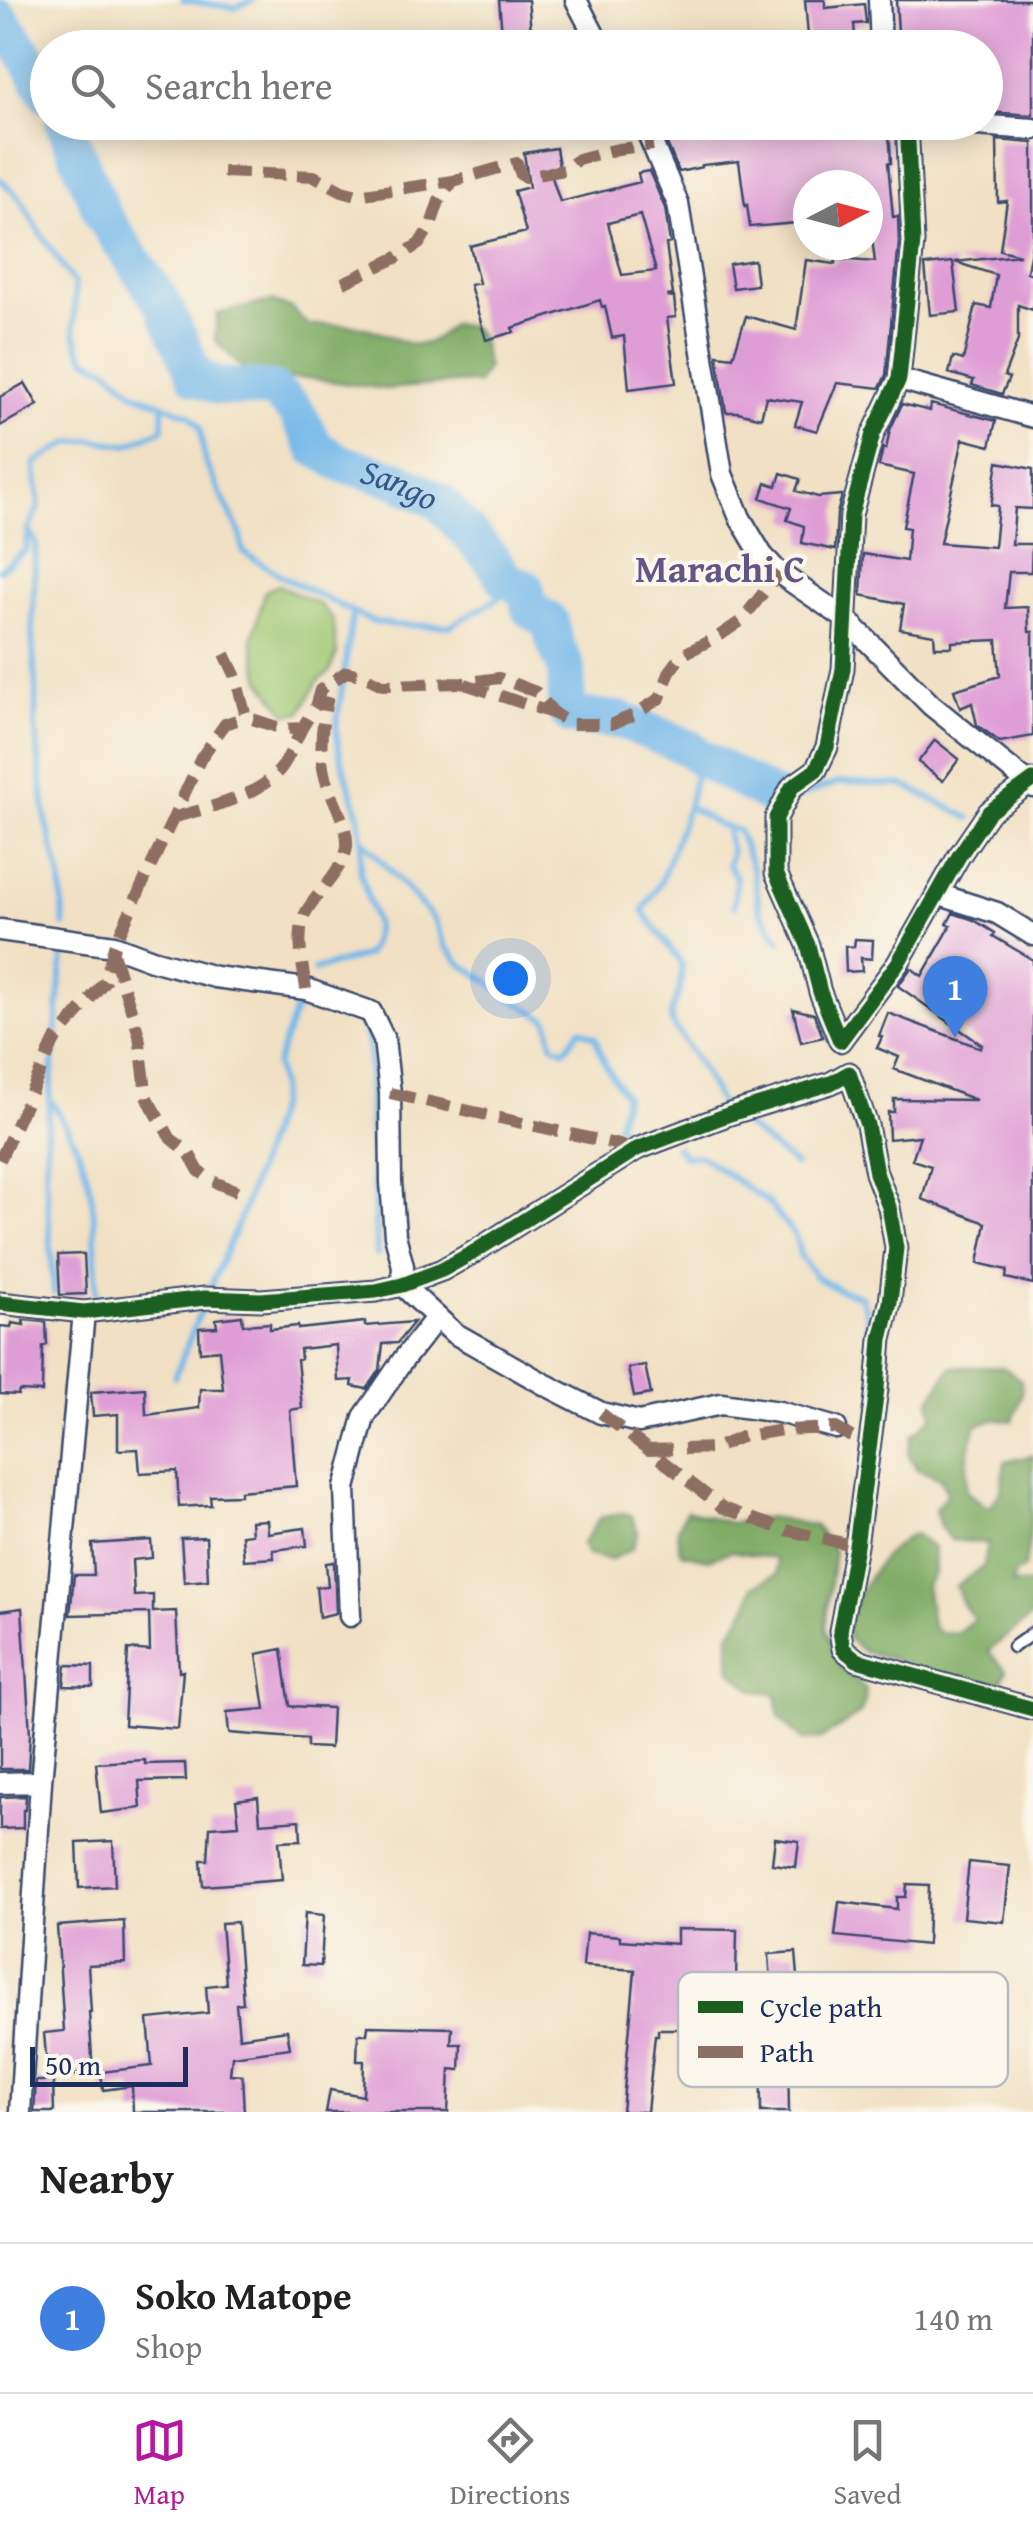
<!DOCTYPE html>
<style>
:root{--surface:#fff;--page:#f2f2f2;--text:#222;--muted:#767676;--line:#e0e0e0;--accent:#b5179e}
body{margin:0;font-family:"Gentium Book Plus",serif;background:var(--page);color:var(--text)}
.compass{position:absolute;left:793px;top:170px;width:90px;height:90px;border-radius:50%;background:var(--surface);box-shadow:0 5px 25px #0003;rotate:84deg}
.scale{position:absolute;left:30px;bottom:25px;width:158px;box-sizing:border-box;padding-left:10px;border:5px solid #1b2f5e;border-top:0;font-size:28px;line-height:35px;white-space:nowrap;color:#1b2f5e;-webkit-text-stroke:8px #fbf7ec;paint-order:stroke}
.you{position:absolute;left:510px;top:978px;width:35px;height:35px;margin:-25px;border:8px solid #fff;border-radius:50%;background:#1a73e8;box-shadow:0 0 0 15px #1a73e833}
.badge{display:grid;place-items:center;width:65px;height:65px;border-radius:50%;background:var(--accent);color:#fff;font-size:32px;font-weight:700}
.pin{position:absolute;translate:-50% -82px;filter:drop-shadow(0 2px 5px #0008)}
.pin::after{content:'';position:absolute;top:52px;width:35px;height:30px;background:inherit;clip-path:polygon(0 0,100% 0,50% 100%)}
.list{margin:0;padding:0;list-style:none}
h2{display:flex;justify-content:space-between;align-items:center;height:130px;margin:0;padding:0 40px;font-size:42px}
h2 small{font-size:32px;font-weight:400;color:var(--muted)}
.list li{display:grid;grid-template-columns:65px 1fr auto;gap:30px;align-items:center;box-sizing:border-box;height:150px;padding:0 40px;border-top:2px solid var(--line)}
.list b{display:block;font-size:38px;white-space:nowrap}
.list p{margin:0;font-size:32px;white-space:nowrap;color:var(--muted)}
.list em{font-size:32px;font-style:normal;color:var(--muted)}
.icon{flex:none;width:55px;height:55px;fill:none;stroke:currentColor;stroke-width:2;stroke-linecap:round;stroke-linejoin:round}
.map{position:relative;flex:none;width:1033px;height:2112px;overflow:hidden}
.search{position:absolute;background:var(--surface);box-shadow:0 5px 25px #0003;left:30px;right:30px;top:30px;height:110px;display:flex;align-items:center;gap:25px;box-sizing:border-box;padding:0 35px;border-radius:55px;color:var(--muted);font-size:38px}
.sheet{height:280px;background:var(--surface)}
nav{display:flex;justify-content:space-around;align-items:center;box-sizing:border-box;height:140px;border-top:2px solid var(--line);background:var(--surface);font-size:28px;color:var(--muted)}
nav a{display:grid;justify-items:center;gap:5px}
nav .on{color:var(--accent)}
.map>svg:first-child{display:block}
.green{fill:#a0c873;stroke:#5e7c68;stroke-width:2.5}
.forest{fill:#80ac65;stroke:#4e6e62;stroke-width:2.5}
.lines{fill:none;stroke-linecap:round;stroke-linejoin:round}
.stream{stroke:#73b8e9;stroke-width:6}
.river{stroke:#73b8e9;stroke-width:38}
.building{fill:#df9dd6;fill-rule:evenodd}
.lane-casing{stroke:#3b4a6d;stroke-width:15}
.street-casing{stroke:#3b4a6d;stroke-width:25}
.lane{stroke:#fff;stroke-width:10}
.street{stroke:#fff;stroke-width:20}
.quiet{stroke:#8d6e63;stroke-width:12;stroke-dasharray:25 12;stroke-linecap:butt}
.cycleway-casing{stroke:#fbf7ec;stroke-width:21}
.cycleway{stroke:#1b5e20;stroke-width:15}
.labels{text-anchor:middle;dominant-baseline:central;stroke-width:8;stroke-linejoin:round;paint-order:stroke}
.water-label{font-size:35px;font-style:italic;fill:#355888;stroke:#fbf7ec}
.quarter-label{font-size:38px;font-weight:bold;fill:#605688;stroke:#fbf7ec}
.key{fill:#fbf7ec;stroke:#b8bbc1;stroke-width:2.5}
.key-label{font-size:28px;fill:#1b2f5e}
</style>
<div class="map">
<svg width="1033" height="2112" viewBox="0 0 1033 2112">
<rect width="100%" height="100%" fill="#fbf7ec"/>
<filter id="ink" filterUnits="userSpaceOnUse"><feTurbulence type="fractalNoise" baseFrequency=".01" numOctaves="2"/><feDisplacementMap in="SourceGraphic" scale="20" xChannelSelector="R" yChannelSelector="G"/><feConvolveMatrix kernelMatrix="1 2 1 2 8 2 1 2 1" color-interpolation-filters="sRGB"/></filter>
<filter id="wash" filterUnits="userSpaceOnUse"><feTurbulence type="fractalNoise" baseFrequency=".0048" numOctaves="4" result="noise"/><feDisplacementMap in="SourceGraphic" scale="40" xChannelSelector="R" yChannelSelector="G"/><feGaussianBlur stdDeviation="2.25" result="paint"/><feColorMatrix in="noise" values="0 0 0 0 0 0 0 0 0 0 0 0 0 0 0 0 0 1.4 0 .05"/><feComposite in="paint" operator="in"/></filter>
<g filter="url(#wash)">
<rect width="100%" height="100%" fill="#f1e0c3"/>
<path class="green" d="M279 585 320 605 333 620 337 653 329 673 318 681 301 712 287 714 261 680 252 640 265 591Z"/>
<path class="forest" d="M271 301 291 308 308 325C324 325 341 324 356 326 397 331 416 366 451 324L472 327 480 337 487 367 477 384 465 382 386 389 307 378 267 379 246 372 215 340 217 314Z
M951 1367H1003L1021 1380 1022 1394 1013 1421 996 1419 975 1425 968 1454 966 1491 989 1508 1001 1492 1005 1462 1033 1455C1033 1493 1033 1531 1024 1568L1015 1574 1012 1584H1033V1615L988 1651 1006 1671 998 1688 978 1689 905 1666 888 1657 864 1652 848 1638 845 1617C864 1587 880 1550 914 1534L933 1548 934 1573 926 1585 932 1624 937 1632 957 1633 974 1619 963 1604 956 1586 984 1566 988 1543 951 1540 940 1527 935 1509 947 1494 941 1479 917 1469 908 1455 912 1436 933 1416 930 1400Z
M687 1510 730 1523 770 1517 815 1526 834 1551 825 1627 838 1664 866 1689 865 1701 860 1714 821 1739 803 1740 780 1718 776 1695 752 1689 731 1671 729 1635 748 1606 753 1586 777 1574 776 1559 731 1551 708 1559 681 1553C675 1535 677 1526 687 1510Z
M622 1513 631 1515 638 1532 632 1549 610 1560 587 1555 582 1544 600 1518Z"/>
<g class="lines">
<path class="stream" d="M183 0 235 8 253 0
M0 179 21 199 35 225 75 285 74 328 79 348 86 359 108 369 134 393 190 415 200 427 205 462 241 535 243 552 285 578 371 621 394 625 450 626 497 599 506 580
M29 529 36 544 32 635 36 691 35 725 46 820 61 879 64 925
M0 570 26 550 29 529 39 506 35 463 69 443 92 440 127 445 163 429V405
M699 757 688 806 718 825 738 830 753 870 760 911 780 941
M792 799 840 782 903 785 970 818
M688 806 661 881 643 911 682 964 680 989 671 1013V1021L703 1071 720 1104 728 1111
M726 827 731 852 728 865 736 877 734 907
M362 839 435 921 445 946 460 963 488 981 505 995 548 1020 553 1045 565 1050 580 1029 595 1037 606 1066 625 1096 617 1126 643 1134
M314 970 367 955 372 943 376 925 360 871 362 839 359 815 340 755 336 729 353 612
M50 1099C61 1117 72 1135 80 1154 98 1197 95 1248 96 1294
M737 1119 795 1165
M676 1147 684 1156H701L767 1202 795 1236 801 1257 817 1278 840 1290 861 1296 867 1316V1328
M208 1292 242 1214 278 1105 280 1088 276 1065 296 1008H335L362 1022 369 1044 370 1112 377 1255
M54 1293 46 1176 47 1128 64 945
M175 1377 203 1304"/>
<g class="river">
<path d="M0 18 23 51 48 94"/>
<path id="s1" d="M64 122 103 216 163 304 196 377 218 386 273 390 296 411 316 448 343 464 396 479 440 502 492 560 506 580 525 588 530 609 550 622 555 643 566 667 567 711 572 716 621 720 691 749 699 757 773 797"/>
</g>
</g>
<g id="blocks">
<path class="building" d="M499 0H528L532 42 503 45Z
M805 0H825V8L864 4 866 23 854 24 856 48H809Z
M896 0H1033V115L986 112V48H942V43L899 48Z
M658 122H727L728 127 753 122H769L770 126 820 124V122H886L890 144 891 163H888L893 217 898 216 899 242 886 375 880 388 837 383 817 431 795 425 802 402 766 397 761 418 738 412H726L717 355 733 357 746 316 796 330 806 260 835 264 836 259 875 262 868 206V185H808V217H796V223L750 227 747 205 745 206 739 161 702 165V167L679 172Z
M997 140 1033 143V237L1027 272 1033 274V310L1018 305V340L1004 376 1009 378 1002 394 972 385 974 380 949 373 953 357 963 360 976 305 991 308 996 275 955 262 1020 255 1000 250 1007 201 998 202Z
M556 148 559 166 549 168 560 202 640 182 638 173 649 171 665 208 670 243 666 244 673 295 667 296 674 297 676 317 667 318 676 383 629 389 624 336 612 338 605 306 602 307 600 300 512 328 514 332 486 340 470 285 479 283 470 246 526 232 514 191 529 187 524 153ZM640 215 656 271 622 275 608 223Z
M754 260 757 285 733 288 729 264Z
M953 262 959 312 930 315 925 265Z
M25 383 38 405 0 426V397Z
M902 404 930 411 931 404 996 421 990 446 963 439 940 543 994 547 998 506 991 505 998 462 1033 469V509L1015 508 1012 544H1032L1031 572H1009L1005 608 1028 607 1029 632H1033V736L1000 742 977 725 972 703 960 708 954 690 1000 676 997 640 952 642V647H935L934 635 900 629 904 604 861 595 863 554 906 561 909 528 903 527 914 474 879 466 883 448 886 449 890 430Z
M781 473 800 479 796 491 818 497 842 495 837 514 835 550 802 543 804 526 787 520 791 508 761 498 766 483 777 486Z
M935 740 959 759 943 781 918 762Z
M953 913 974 920 995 933 993 936 1033 960V1284L1006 1278 1007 1270 978 1263 986 1223 922 1199 931 1166 912 1160 920 1136 889 1139 888 1112H894V1099L976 1100 894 1069 899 1057 877 1048 882 1037 879 1036 888 1013 981 1048 982 1045 898 986 911 968 922 976 951 926 947 924Z
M855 939 873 940 872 959 861 958 862 971 846 972 845 946 854 947Z
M793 1009 814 1014 823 1037 801 1042Z
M84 1254 86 1294 60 1295 58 1255Z
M242 1316 243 1325 270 1323V1329L298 1326V1329L365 1322V1326L414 1322 397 1343 383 1344 380 1370 367 1389 352 1386 353 1380 338 1381 336 1345 300 1349 301 1359 297 1360 302 1408 290 1410 296 1486 240 1491V1495L210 1496 211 1505 179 1507 177 1471 140 1473 138 1449 118 1450V1414L93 1416 91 1392 145 1388 146 1415 199 1408 200 1389H223L219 1350 200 1352 199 1328 217 1327 216 1319Z
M23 1320 46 1322 47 1345 43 1346 42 1392 19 1391 18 1395 0 1394V1326L11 1327 12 1323 24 1325Z
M645 1365 651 1394 634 1397 628 1368Z
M267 1520 268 1533 305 1528 307 1546 273 1550 274 1558 244 1560 242 1535 252 1534 251 1521Z
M206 1537 208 1580 184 1582 181 1538Z
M151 1540 152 1558 132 1560 134 1596 153 1595V1612L176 1611 179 1672 183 1671 178 1729 124 1725 128 1649 150 1651 149 1613 70 1615 74 1575H94L92 1544Z
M334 1562 336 1613 319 1617 316 1587 328 1586 326 1563Z
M22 1608 30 1734 28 1769H0V1611Z
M282 1649 290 1706 332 1708 330 1748 307 1747V1739L229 1733 227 1712 265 1709 257 1654Z
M66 1665 93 1666V1687L64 1686Z
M145 1760V1764L185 1763 186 1780 139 1781 141 1808 101 1813 96 1763Z
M26 1796 25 1810H23V1828L0 1829V1797Z
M258 1797 260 1823 300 1820 301 1840 279 1841 282 1880 203 1886 201 1860H208L210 1827 239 1825 236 1800Z
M775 1838 799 1841 796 1867 772 1864Z
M113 1841 115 1886 79 1888 77 1843Z
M969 1862 1010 1866 1004 1922 963 1918Z
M907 1884 929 1885 927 1945 835 1936 839 1902 897 1909V1897H906Z
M305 1913 324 1915 321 1966 302 1965Z
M124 1921 125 1963 88 1965 91 2012H89L93 2073 48 2078 44 2033 64 2031 57 1926Z
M237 1922 243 2003 236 2004 239 2037 287 2030 290 2048 232 2056 230 2074 242 2075 244 2112H133L132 2086 103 2090 101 2072 152 2066 148 2019 208 2013 206 1986 226 1984 221 1923Z
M677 1929 737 1930 735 2029H658V2035H655L647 2112H622L635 1970 583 1966 586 1933 620 1936V1940L677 1944Z
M796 1952 798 1976 794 1977V1980L771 1982 769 1954Z
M760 2019H794L795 2059H788L789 2112H761Z
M368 2026 452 2028 451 2044H461L460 2070 450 2069 448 2112H326L330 2090 363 2096 364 2061H357L358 2034H367Z
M36 2081H53L54 2112H34Z"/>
</g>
</g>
<g filter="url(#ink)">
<use href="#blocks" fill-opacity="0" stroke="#3b4a6d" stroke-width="2.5"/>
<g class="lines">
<defs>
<path id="lane" d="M1013 1647 1033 1633"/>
<path id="street" d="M576 0 601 48
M879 0 881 48
M643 122 678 204 722 474 740 518 762 555 779 573 846 619 931 705 1033 787
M907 122 913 242 899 379 873 434 851 515 843 669 827 747 816 770 792 787 776 818V873L808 945 820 992 840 1041 898 963 959 856 989 812 1033 780
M908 125 948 123 1033 129
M899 379 1033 417
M937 894 997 913 1033 935
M0 930 114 946 152 960 215 977 306 989 371 1012 384 1039 390 1093 391 1182 395 1235 403 1266 402 1285 454 1333 544 1384 601 1413 639 1422 721 1404 779 1412 836 1428
M0 1303 84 1312 205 1298 261 1300 376 1291 402 1285 442 1270 474 1252 637 1149 730 1114 831 1083 849 1073 867 1125 876 1173 889 1207 896 1248 890 1303 881 1339 877 1389 856 1546 840 1631 843 1649 857 1660 1033 1709
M350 1616 345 1488 364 1417 403 1360 436 1318
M0 1783 41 1782
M20 2112 41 1782 84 1312"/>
</defs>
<use href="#lane" class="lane-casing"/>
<use href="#street" class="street-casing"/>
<use href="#lane" class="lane"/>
<use href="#street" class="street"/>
<path class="quiet" d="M223 172 314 176 342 191 357 195 453 181 517 163 521 175 525 177 565 170 578 159 618 149 653 145
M343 283 398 257 419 244 431 225 439 201 453 181
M225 654 235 675 246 717 283 729 302 728 315 707 320 690 346 672 362 675 382 685 463 683 499 678 536 692 555 714 570 724H612L634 715 660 698 670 671 682 655 719 636 741 621 779 573
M465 684 555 714
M176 817C209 807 264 796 284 764 291 753 296 740 302 728
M113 953 139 1035 147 1098 171 1139 187 1150 199 1171 212 1181 244 1194
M306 989C303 966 295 934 306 912 316 894 345 867 347 847 349 823 328 794 324 773 319 748 322 721 328 697
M390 1093 637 1149
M0 1160 54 1042 105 981 114 946 201 758 225 724 246 717
M601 1413 723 1508 782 1529 856 1546
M647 1450 715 1448 741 1437 782 1430 836 1428 868 1447"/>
<defs>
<path id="cycleway" d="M907 122 913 242 899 379 873 434 851 515 843 669 827 747 816 770 792 787 776 818V873L808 945 820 992 840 1041 898 963 959 856 989 812 1033 780
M0 1303 84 1312 205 1298 261 1300 376 1291 402 1285 442 1270 474 1252 637 1149 730 1114 831 1083 849 1073 867 1125 876 1173 889 1207 896 1248 890 1303 881 1339 877 1389 856 1546 840 1631 843 1649 857 1660 1033 1709"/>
</defs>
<use href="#cycleway" class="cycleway-casing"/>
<use href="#cycleway" class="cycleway"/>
</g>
</g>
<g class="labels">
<g class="water-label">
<text stroke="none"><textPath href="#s1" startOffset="532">Sango</textPath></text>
</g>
<g class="quarter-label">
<text x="720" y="568">Marachi C</text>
</g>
</g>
<rect x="678" y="1972" width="330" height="115" rx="15" class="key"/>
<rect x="698" y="2001" width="45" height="12" fill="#1b5e20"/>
<rect x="698" y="2046" width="45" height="12" fill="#8d6e63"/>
<g class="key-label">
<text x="760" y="2017">Cycle path</text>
<text x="760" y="2062">Path</text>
</g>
</svg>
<svg class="compass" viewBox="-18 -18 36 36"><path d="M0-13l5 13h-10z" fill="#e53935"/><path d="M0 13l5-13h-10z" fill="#767676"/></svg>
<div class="scale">50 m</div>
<div class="you"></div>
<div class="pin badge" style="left:955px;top:1038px;background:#3f7fe0">1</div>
<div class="search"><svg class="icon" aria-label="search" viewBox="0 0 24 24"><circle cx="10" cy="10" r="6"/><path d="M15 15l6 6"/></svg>Search here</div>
</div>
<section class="sheet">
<h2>Nearby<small></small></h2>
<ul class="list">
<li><span class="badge" style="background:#3f7fe0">1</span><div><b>Soko Matope</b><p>Shop</p></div><em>140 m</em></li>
</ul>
</section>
<nav>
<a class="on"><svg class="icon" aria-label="map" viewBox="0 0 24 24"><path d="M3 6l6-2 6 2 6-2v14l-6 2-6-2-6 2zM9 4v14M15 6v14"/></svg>Map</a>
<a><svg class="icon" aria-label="directions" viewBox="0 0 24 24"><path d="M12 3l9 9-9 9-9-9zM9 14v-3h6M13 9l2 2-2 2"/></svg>Directions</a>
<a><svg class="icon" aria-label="saved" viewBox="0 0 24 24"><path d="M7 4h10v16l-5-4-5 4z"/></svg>Saved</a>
</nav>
